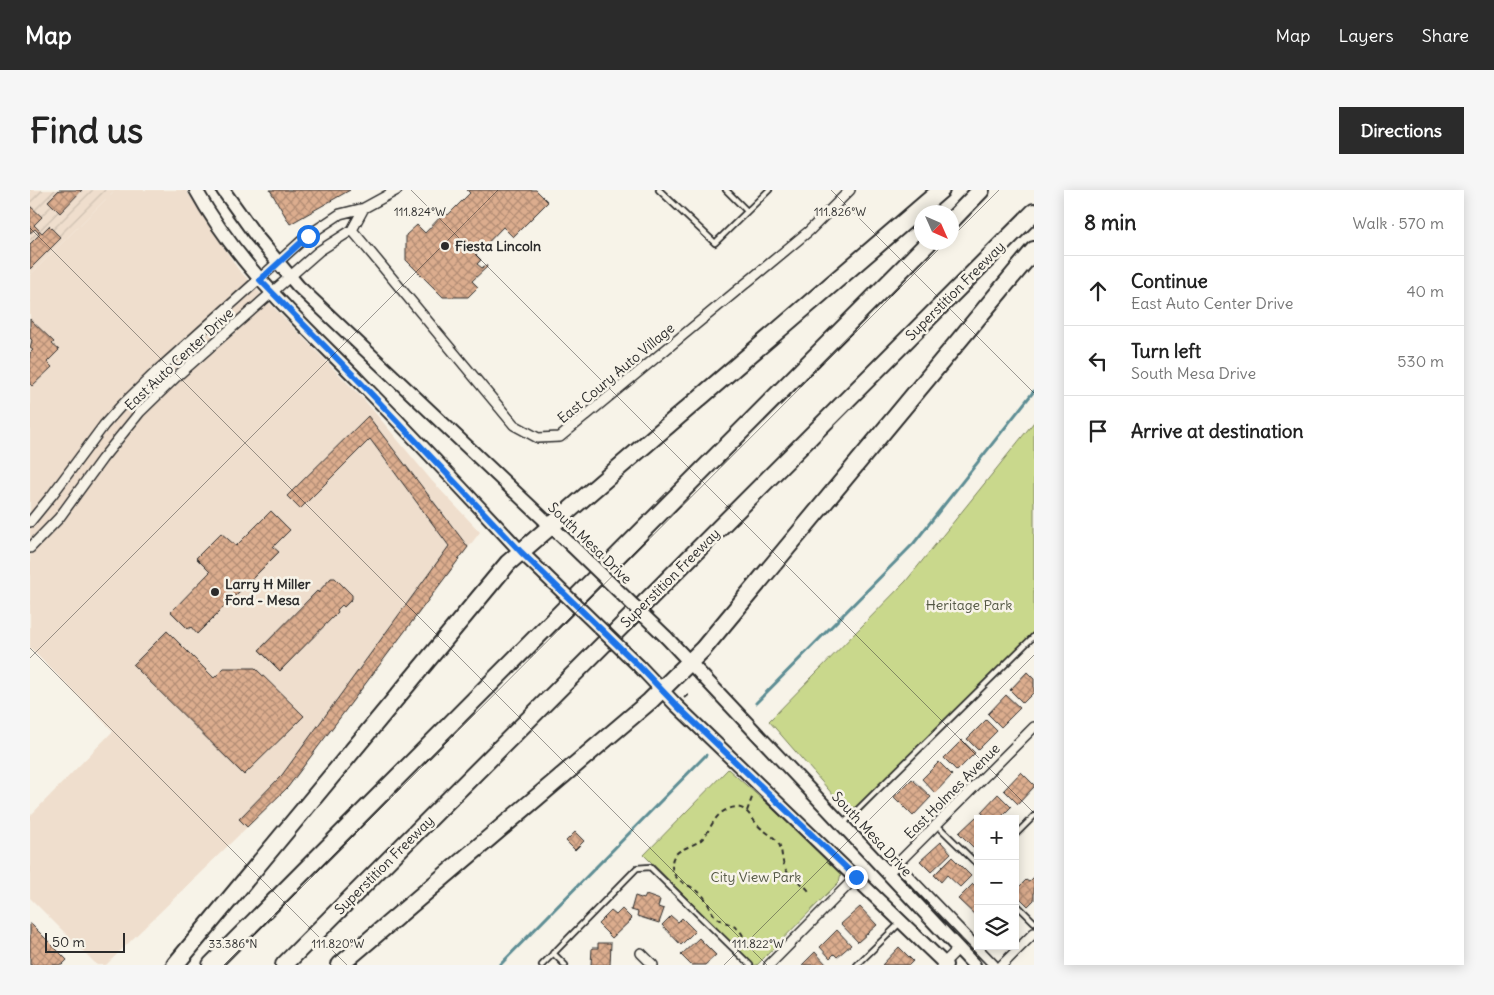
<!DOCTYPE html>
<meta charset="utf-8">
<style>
:root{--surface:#fff;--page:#f6f6f6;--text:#222;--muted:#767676;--line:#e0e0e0;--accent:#2b2b2b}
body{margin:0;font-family:Delius,sans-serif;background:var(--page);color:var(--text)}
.controls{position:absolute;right:15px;bottom:15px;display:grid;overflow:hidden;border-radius:0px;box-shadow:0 2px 12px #0003}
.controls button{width:45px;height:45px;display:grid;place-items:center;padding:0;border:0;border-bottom:1px solid var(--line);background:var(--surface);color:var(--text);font:25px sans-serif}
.compass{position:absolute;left:884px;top:15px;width:45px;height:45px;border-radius:50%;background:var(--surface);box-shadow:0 2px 12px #0003;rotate:135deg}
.scale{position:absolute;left:15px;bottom:12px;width:80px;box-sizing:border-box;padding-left:5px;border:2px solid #2b2b2b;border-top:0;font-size:14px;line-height:18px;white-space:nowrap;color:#2b2b2b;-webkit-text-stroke:4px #f7f3e8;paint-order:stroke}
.stop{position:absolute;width:15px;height:15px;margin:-11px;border:4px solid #1a73e8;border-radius:50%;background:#fff}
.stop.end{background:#1a73e8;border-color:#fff;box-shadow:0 1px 5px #0008}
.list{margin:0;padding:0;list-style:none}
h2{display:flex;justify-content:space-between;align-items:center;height:65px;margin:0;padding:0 20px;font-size:21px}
h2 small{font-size:16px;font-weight:400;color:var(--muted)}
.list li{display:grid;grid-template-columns:32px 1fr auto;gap:15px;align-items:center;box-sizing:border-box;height:70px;padding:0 20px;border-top:1px solid var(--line)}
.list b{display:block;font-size:19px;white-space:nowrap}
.list p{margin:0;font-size:16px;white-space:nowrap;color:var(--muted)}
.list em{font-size:16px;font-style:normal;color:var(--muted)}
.icon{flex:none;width:28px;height:28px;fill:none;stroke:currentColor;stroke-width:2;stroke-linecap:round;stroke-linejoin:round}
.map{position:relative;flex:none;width:1004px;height:775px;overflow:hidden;border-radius:0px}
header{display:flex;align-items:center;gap:30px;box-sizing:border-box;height:70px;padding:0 25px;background:var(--accent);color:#fff}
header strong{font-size:24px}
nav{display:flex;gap:28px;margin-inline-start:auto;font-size:18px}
.intro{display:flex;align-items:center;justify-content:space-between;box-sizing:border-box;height:120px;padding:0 30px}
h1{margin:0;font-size:35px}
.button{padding:12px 22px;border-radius:0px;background:var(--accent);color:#fff;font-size:18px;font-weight:700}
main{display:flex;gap:30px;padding:0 30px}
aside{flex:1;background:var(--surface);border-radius:0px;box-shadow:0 2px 12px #0003}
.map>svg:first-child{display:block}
.built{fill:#efdecd}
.industrial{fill:url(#industrial-furrows)}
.green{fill:#c9d88c;stroke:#7a825c}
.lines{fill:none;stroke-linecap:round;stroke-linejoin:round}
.stream{stroke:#5d8d94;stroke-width:3}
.building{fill:url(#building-cross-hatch);stroke:#2b2b2b}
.service-casing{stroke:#2b2b2b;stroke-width:8}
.minor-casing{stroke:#2b2b2b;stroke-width:12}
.secondary-casing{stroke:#2b2b2b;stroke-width:16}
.motorway-casing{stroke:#2b2b2b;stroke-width:20}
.path{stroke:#2b2b2b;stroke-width:2;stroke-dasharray:5 4;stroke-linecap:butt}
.service{stroke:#f7f3e8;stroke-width:4.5}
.minor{stroke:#f7f3e8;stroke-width:9}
.secondary{stroke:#f7f3e8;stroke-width:12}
.motorway{stroke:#f7f3e8;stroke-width:16}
.secondary-bridge-casing{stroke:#2b2b2b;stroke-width:16;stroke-linecap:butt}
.secondary-bridge{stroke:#f7f3e8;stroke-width:12}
.route{stroke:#1a73e8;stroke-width:6}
.ticks{fill:none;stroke:#2b2b2b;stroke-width:1;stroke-opacity:0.45}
.poi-dot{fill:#2b2b2b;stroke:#f7f3e8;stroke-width:2}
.labels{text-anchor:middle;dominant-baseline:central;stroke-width:5;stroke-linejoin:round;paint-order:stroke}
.poi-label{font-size:14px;font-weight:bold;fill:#2b2b2b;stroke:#f7f3e8;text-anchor:start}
.street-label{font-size:14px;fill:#2b2b2b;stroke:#f7f3e8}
.park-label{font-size:14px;fill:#525643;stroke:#f7f3e8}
.ticks-label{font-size:12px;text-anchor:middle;fill:#2b2b2b;stroke:#f7f3e8;stroke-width:5;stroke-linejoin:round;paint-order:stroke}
</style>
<header>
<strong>Map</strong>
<nav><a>Map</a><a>Layers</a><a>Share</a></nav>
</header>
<div class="intro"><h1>Find us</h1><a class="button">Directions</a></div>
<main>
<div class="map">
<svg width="1004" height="775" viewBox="0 0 1004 775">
<defs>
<pattern id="industrial-furrows" width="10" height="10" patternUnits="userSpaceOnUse" patternTransform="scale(1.25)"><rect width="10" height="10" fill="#efdecd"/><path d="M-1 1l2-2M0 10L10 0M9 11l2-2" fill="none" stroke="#cdbfb0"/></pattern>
<pattern id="building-cross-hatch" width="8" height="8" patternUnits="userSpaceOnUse" patternTransform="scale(1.25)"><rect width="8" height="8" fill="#dcad8e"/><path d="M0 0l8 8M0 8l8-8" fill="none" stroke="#b38d74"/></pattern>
</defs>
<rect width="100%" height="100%" fill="#f7f3e8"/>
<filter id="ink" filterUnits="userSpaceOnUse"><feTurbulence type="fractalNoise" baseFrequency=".02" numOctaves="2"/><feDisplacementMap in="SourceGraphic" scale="10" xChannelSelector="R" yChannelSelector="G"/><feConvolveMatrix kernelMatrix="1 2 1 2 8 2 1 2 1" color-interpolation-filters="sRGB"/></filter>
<g filter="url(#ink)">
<path class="built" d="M85 0H156L208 79 249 123 337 213 402 291 450 342 258 597 76 775H67L0 708V626L83 541 0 458V85Z"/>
<path class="industrial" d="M0 0H85L0 85Z"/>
<path class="green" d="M1004 232V441L824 629 739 531 876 391Z
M698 579 769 642 811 683 809 692 727 775H724L614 665Z"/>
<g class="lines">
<path class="stream" d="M726 513 884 353 1004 201
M470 775 676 565"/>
</g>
<path class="building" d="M29 0H52L30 23 18 11Z
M240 0H320L260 34Z
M437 0H506L518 12 483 47 473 37 446 65 451 70 447 74 452 78 456 75 457 77 442 91 448 97 438 107H413L376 70V45L387 35 395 43 415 22 418 25 440 3Z
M0 16 12 27 4 35 12 43 19 36 31 48 0 79V54L10 44 5 39 0 43Z
M0 129 24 152 22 154 29 160 17 172 22 177 2 196 0 194V163L3 160 0 158 2 150 0 148Z
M338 226 438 357 258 597 217 637 209 629 252 585 419 356 340 249 270 319 257 306Z
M241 321 260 340 243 357 249 362 167 444 161 437 158 439 141 422 180 382 166 368 191 343 206 356Z
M301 388H305L322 405V409L314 417 312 415 307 420 308 422 250 481 229 460 287 401 289 403V401Z
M137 441 184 488 194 478H225L274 526 214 585 103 475Z
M997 482 1004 489V502L993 513 980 500Z
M976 505 990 518 971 537 958 524Z
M956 530 967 541 948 560 937 549Z
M932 550 945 563 927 581 914 568Z
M909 572 922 585 905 603 892 589Z
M991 582 1004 595V597L988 614 974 600Z
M882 589 901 607 883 626 864 607Z
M968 604 981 617 969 629H958L951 622Z
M946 627 948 629V662L929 643Z
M545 642 554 651 545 660 536 651Z
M911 652 921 663 901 682 890 671Z
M922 667 941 686 930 697 917 685 911 692 904 685Z
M1004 687V710L998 716 985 703V701L996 690 999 692Z
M943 694 948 699V728L928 709Z
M616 705 630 710 628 717 634 719 629 733 607 726 608 722 601 720 605 706 614 709Z
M830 717 847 735 828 752 811 734Z
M592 719 602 729 582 748 568 734 581 721 586 725Z
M641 726 648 732 652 728 665 741 651 755 632 735Z
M0 733 37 770 32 775H0Z
M807 740 821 755 807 767 804 764 800 768 790 757Z
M669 748 686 765 675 775H661L651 765Z
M568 753H581L580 775H561L562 758H568Z
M869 757 883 771 879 775H852Z
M785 762 797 775H772Z"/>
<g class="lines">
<defs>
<path id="service" d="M629 0 685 53 739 0
M696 0 717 21
M813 634 1004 446
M907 635 948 675
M985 645 1004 626
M985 713 1004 732
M523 763 535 775
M512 775 607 678 620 677 720 775
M827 775 871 732"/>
<path id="minor" d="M322 40 484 235 508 248 530 247 779 41 820 0
M0 332 22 305 74 235 91 216 129 179 277 46 310 24 334 18 367 0
M0 358 29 328 72 269 110 222 146 187 289 61 322 40 334 18
M867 674 964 775
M858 683 1004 537
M611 763 623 775
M739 775 826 687
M912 775 928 759
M972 775 1004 743"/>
<path id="secondary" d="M166 0C207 75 271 132 330 192 385 248 438 305 491 362L514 384
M193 0 226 46 268 96 542 356
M636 447 944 775
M609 476 646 515 916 775"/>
<path id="motorway" d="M922 30 951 0
M145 775 478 373 911 0
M181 775 899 52
M254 775 1004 22
M310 775 620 511 673 459 1004 60"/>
</defs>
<use href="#service" class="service-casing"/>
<use href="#minor" class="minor-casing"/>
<use href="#secondary" class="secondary-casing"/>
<use href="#motorway" class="motorway-casing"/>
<path class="path" d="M654 508 660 503
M717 621 723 605
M736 754C731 755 726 757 721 754 714 752 714 745 709 740 702 733 691 733 684 725 679 718 678 711 672 705 662 694 641 693 642 674 642 658 663 658 672 649 681 640 683 626 696 620 717 610 720 630 732 639 738 644 745 647 749 654 753 662 751 671 756 680 762 690 775 693 780 703"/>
<use href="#service" class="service"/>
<use href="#minor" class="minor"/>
<use href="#secondary" class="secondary"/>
<use href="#motorway" class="motorway"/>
<defs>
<path id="secondary-bridge" d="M542 356 636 447
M514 384 609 476"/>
</defs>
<use href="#secondary-bridge" class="secondary-bridge-casing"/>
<use href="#secondary-bridge" class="secondary-bridge"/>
</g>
</g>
<g class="lines" filter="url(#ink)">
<path class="route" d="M278 46 230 90 331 193 491 362 609 476 646 515 826 687"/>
</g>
<path class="ticks" d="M381 0 1004 623M801 0 1004 203M0 38 737 775M922 47 969 0M0 458 317 775M0 468 468 0M194 775 916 52M694 775 1004 465"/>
<g class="poi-dot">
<circle cx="415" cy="56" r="5"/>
<circle cx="185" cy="402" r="5"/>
</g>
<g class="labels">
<g class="poi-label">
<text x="425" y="56">Fiesta Lincoln</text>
<text x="195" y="394">Larry H Miller<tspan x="195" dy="16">Ford - Mesa</tspan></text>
</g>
<g class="street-label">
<text transform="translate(925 101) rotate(-45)">Superstition Freeway</text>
<text transform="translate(149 169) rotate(-43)">East Auto Center Drive</text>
<text transform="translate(586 183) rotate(-40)">East Coury Auto Village</text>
<text transform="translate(560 353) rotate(44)">South Mesa Drive</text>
<text transform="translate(640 388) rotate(-45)">Superstition Freeway</text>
<text transform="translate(922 601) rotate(-45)">East Holmes Avenue</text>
<text transform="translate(842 644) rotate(47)">South Mesa Drive</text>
<text transform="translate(354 675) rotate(-45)">Superstition Freeway</text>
</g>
<g class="park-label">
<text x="939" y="415">Heritage Park</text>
<text x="726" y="687">City View Park</text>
</g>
</g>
<g class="ticks-label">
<text x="390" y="26">111.824°W</text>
<text x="810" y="26">111.826°W</text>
<text x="203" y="758">33.386°N</text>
<text x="308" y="758">111.820°W</text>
<text x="728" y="758">111.822°W</text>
</g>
</svg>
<div class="controls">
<button>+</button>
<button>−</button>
<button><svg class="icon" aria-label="layers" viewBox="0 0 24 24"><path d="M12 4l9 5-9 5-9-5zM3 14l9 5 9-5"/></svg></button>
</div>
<svg class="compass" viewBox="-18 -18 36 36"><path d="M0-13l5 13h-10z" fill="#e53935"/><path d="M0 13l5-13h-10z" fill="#767676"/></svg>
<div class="scale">50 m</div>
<div class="stop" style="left:278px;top:46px"></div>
<div class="stop end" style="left:826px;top:687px"></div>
</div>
<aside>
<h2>8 min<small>Walk · 570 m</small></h2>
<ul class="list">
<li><svg class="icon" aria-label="ahead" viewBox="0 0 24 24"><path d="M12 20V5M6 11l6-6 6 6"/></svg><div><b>Continue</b><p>East Auto Center Drive</p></div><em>40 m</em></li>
<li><svg class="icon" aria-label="left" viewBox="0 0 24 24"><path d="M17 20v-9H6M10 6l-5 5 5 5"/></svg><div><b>Turn left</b><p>South Mesa Drive</p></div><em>530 m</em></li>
<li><svg class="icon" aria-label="arrive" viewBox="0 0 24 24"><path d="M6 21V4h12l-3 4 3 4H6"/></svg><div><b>Arrive at destination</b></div></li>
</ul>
</aside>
</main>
